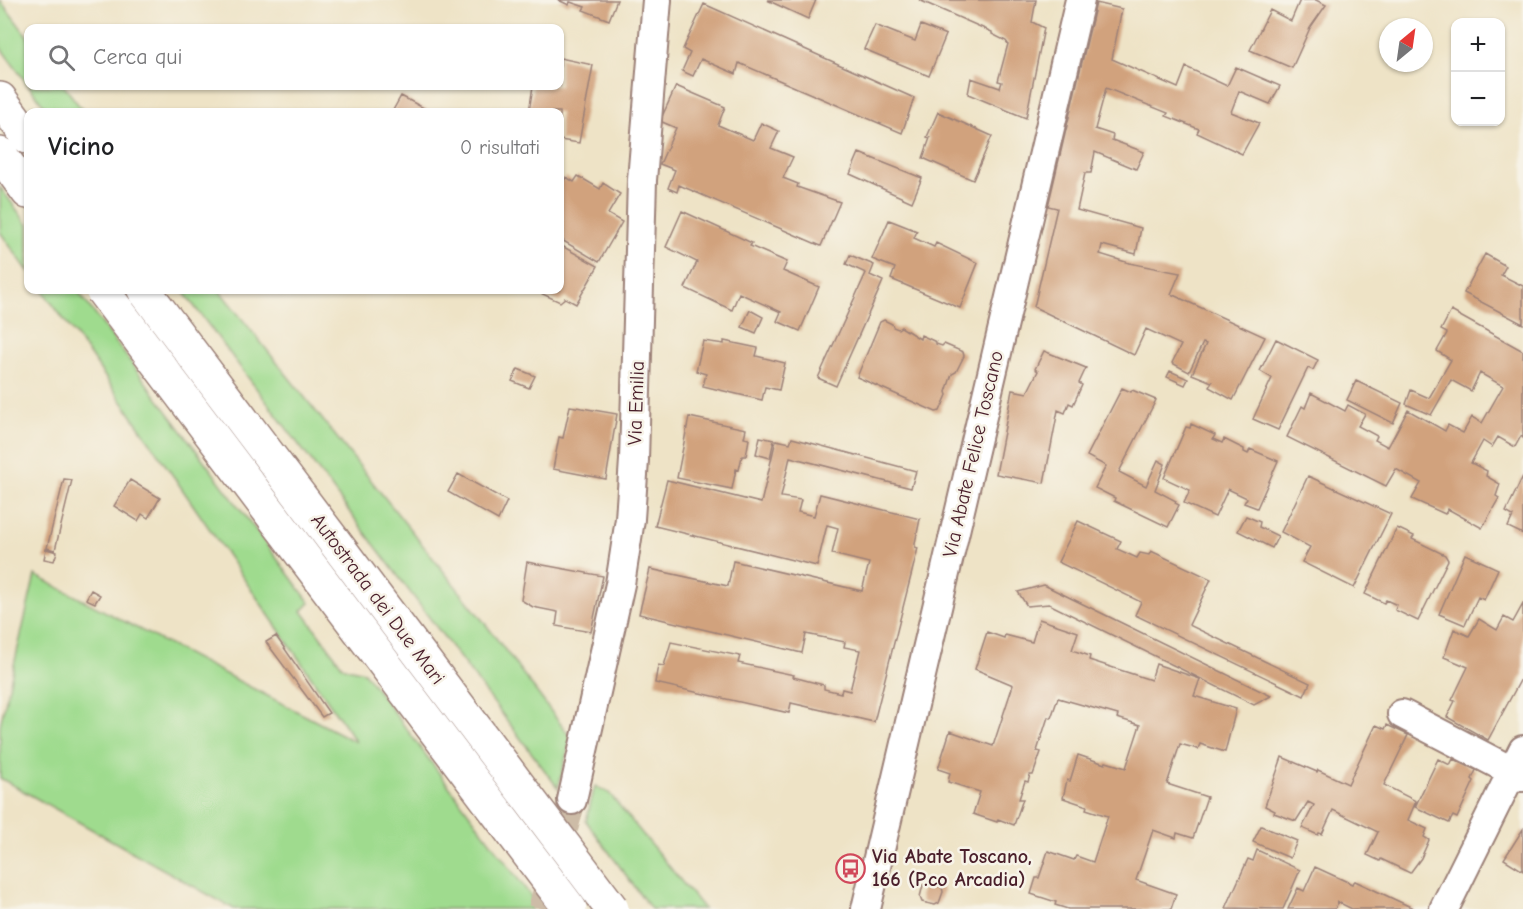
<!DOCTYPE html>
<html lang="it">
<meta charset="utf-8">
<style>
:root{--surface:#fff;--page:#f2f2f2;--text:#202124;--muted:#757577;--line:#e0e0e0}
body{margin:0;font-family:"Comic Neue",sans-serif;background:var(--page);color:var(--text)}
.controls{position:absolute;right:18px;top:18px;display:grid;overflow:hidden;border-radius:12px;box-shadow:0 2px 4px #0004}
.controls button{width:54px;height:54px;display:grid;place-items:center;padding:0;border:0;border-bottom:2px solid var(--line);background:var(--surface);color:var(--text);font:30px sans-serif}
.compass{position:absolute;left:1379px;top:18px;width:54px;height:54px;border-radius:50%;background:var(--surface);box-shadow:0 2px 4px #0004;rotate:29deg}
.list{margin:0;padding:0;list-style:none}
h2{display:flex;justify-content:space-between;align-items:center;height:78px;margin:0;padding:0 24px;font-size:26px}
h2 small{font-size:20px;font-weight:400;color:var(--muted)}
.icon{flex:none;width:33px;height:33px;fill:none;stroke:currentColor;stroke-width:2;stroke-linecap:round;stroke-linejoin:round}
.map{position:relative;flex:none;width:1523px;height:909px;overflow:hidden}
.search{position:absolute;background:var(--surface);box-shadow:0 2px 4px #0004;left:24px;top:24px;width:540px;height:66px;display:flex;align-items:center;gap:15px;box-sizing:border-box;padding:0 21px;border-radius:12px;color:var(--muted);font-size:22px}
.panel{position:absolute;background:var(--surface);box-shadow:0 2px 4px #0004;left:24px;top:108px;width:540px;height:186px;border-radius:12px}
.map>svg:first-child{display:block}
.green{fill:#9fdb8e;stroke:#747d5c;stroke-width:1.5}
.building{fill:#d1a27d}
.lines{fill:none;stroke-linecap:round;stroke-linejoin:round}
.street-tunnel{stroke:#cdbca7;stroke-width:28;stroke-dasharray:28 14;stroke-linecap:butt}
.street-casing{stroke:#9c8178;stroke-width:32}
.highway-casing{stroke:#9c8178;stroke-width:36}
.street{stroke:#fff;stroke-width:28}
.highway{stroke:#fff;stroke-width:33}
.highway-bridge-casing{stroke:#9c8178;stroke-width:36;stroke-linecap:butt}
.highway-bridge{stroke:#fff;stroke-width:33}
.labels{text-anchor:middle;dominant-baseline:central;stroke-width:5;stroke-linejoin:round;paint-order:stroke}
.street-label{font-size:20px;fill:#4a1f2b;stroke:#f7f3e8}
.poi-label{font-size:20px;font-weight:bold;fill:#4a1f2b;stroke:#f7f3e8;text-anchor:start}
</style>
<div class="map">
<svg width="1523" height="909" viewBox="0 0 1523 909">
<rect width="100%" height="100%" fill="#f7f3e8"/>
<filter id="ink" filterUnits="userSpaceOnUse"><feTurbulence type="fractalNoise" baseFrequency=".0167" numOctaves="2"/><feDisplacementMap in="SourceGraphic" scale="12" xChannelSelector="R" yChannelSelector="G"/><feConvolveMatrix kernelMatrix="1 2 1 2 8 2 1 2 1" color-interpolation-filters="sRGB"/></filter>
<filter id="wash" filterUnits="userSpaceOnUse"><feTurbulence type="fractalNoise" baseFrequency=".008" numOctaves="4" result="noise"/><feDisplacementMap in="SourceGraphic" scale="24" xChannelSelector="R" yChannelSelector="G"/><feGaussianBlur stdDeviation="1.35" result="paint"/><feColorMatrix in="noise" values="0 0 0 0 0 0 0 0 0 0 0 0 0 0 0 0 0 1.4 0 .05"/><feComposite in="paint" operator="in"/></filter>
<g filter="url(#wash)">
<rect width="100%" height="100%" fill="#eee3c6"/>
<path class="green" d="M0 0 28 37V85L0 47Z
M29 86H64L84 112H49Z
M0 187 28 225V271L0 232Z
M42 290H77L310 603 302 611 343 667 364 672 533 899 532 909H234L0 778V725L35 575 356 742 90 355Z
M182 290H219L484 622 571 738 558 788Z
M595 786 609 793 704 909H651L586 821Z"/>
<g id="blocks">
<path class="building" d="M558 0H617L609 20 583 10 585 7 570 2 569 5Z
M767 0H816L808 19Z
M919 0H1036L1032 22 1044 28 1026 118 968 94 971 78 1000 88 1002 82 998 81 1008 44 1006 41 992 34V32Z
M1300 0H1316L1326 5 1310 28 1292 68 1250 50 1270 10 1291 21Z
M1096 3 1122 9 1112 59 1178 88 1186 67 1227 86 1236 67 1280 86 1270 104 1239 91 1231 112 1259 123 1242 154 1197 133 1199 129 1166 116 1168 113 1106 88 1095 129 1113 135 1112 140 1144 152 1136 169 1095 152 1091 173H1085L1077 210 1141 228 1136 254 1102 245 1100 254 1129 263 1180 273 1171 294 1265 337 1233 400 1209 387 1212 382 1192 374 1206 344 1203 343 1189 372 1172 363 1181 345 1146 329 1134 355 1034 307 1057 208 1048 206Z
M704 4 914 98 902 133 739 63 736 74 701 59 693 76 682 71 690 53 683 49Z
M875 25 915 41 921 25 946 35 929 76 864 49Z
M560 58 593 65 579 143 560 140V112H529L533 86H560Z
M676 86 725 107 718 125 753 140 761 123 779 131 771 148 793 157 783 178 798 184 797 187 840 202 821 246 679 185 677 192 668 188 675 170 660 164 676 128 660 121Z
M401 96 431 112H392Z
M938 112 992 136 973 180 923 158 930 138 927 137Z
M859 153 922 178 912 202 850 174Z
M578 176 600 189 603 183 620 194 608 214 622 222 599 262 560 239V179L564 181 566 177 574 182Z
M682 211 752 243 750 246 787 262 783 271 819 287 800 331 777 321 781 312 739 293 732 310 685 288 697 262 666 247Z
M889 220 917 231 914 238 934 247 936 243 978 263 960 308 891 279 895 268 872 259Z
M560 245 598 266 576 304 565 298 560 302 536 291 537 290H560Z
M1485 254 1506 266 1501 275 1523 286V324L1464 293Z
M850 255 874 265 870 275 883 281 836 386 818 378 866 273 846 264Z
M750 310 763 317 756 333 742 327Z
M1451 311 1523 351V438L1521 436 1515 447 1498 437 1492 447 1483 441 1471 463 1487 471 1486 476 1500 484 1496 496 1499 498 1482 528 1448 509 1445 514 1412 499 1421 483 1396 469 1386 486 1287 437 1302 406 1305 408 1311 393 1345 411 1348 405 1365 414 1358 426 1377 436 1375 440 1388 447 1408 410 1445 431 1448 425 1463 433 1472 417 1482 423 1503 386 1480 373 1471 391 1451 380 1431 415 1406 404 1411 390 1429 398 1451 360 1437 351 1447 333 1441 330Z
M884 320 892 324 893 327 898 329 901 327 920 339 921 335 936 342V344L942 346 944 344 963 352 964 356 956 372 952 374 946 392 947 395 940 411 936 412 857 377 880 322Z
M1276 339 1318 360 1313 370 1308 368 1278 430 1253 419 1272 378 1260 371Z
M703 341 724 344V341L758 348 756 356 785 363 779 390 765 387 762 400 703 386 706 374 696 371Z
M1044 351 1086 368 1079 383 1082 385 1073 405 1069 403 1065 413 1058 410 1044 483 996 474 1012 390 1027 393 1038 371 1035 369Z
M518 369 535 376 529 388 512 381Z
M1170 371 1188 379 1185 385 1167 377Z
M1356 381 1402 403 1393 423 1347 400Z
M1122 388 1131 392 1132 390 1156 400 1119 472 1146 486 1158 460 1165 464 1155 490 1176 501 1175 503 1179 505 1168 527 1114 501 1115 498 1095 488 1106 466 1087 456Z
M570 406 617 414 606 479 553 469 559 437 563 438Z
M689 417 746 429 744 438 749 439 746 456H742L739 470 736 469 732 489 677 478Z
M1191 424 1215 435 1213 439 1222 443 1224 439 1244 449V452L1248 454 1250 449 1278 461 1257 508 1244 503 1247 498 1228 489 1215 517 1184 503 1190 490 1164 478 1186 427 1190 428Z
M760 437 774 440 770 458 756 454Z
M792 438 916 471 911 488 790 457 781 497 801 500 798 512 814 516 820 494 920 519 915 543V547L918 548 874 722 791 703 789 713 655 683 658 665 664 666 671 642 740 656 738 663 794 675 793 677 824 685V689L841 693 842 689 850 691 860 650 844 647 845 642 806 634 802 653 639 614 650 569 728 586 733 561 862 591 869 563 832 554 838 528 827 525 817 566 655 526 667 480 761 503 776 440 790 443Z
M458 474 507 501 498 520 448 492Z
M1308 476 1391 514 1354 588 1302 562 1310 547 1281 532Z
M1523 476V534L1508 527 1513 516 1506 512Z
M64 479 72 480 55 550 47 548Z
M130 480 160 498 148 518 142 514 138 521 114 506Z
M1246 516 1260 522 1259 527 1278 536 1272 548 1238 531Z
M1078 521 1121 541 1117 549 1137 558 1140 553 1149 555 1151 551 1211 579 1189 625 1310 683 1304 696 1135 615 1141 602 1058 562Z
M1397 528 1414 536 1412 539 1445 555 1448 560 1418 621 1395 610 1397 605 1386 600 1384 603 1365 594Z
M46 549 57 552 54 561 44 559Z
M1465 554 1498 569 1484 600 1478 597 1465 625 1439 614Z
M527 562 603 576 591 632 556 626 558 612 533 607 521 600Z
M1044 585 1271 696 1254 705 1049 604 1027 606 1018 592Z
M91 590 100 595 95 603 86 599Z
M1523 604V675L1488 740 1447 717 1455 701 1452 700 1468 667 1444 657 1454 629 1469 636 1479 619 1497 630 1504 617 1513 622Z
M1039 619 1078 632 1072 650 1090 656 1089 660 1151 680 1156 664 1200 679 1194 696 1236 709 1225 752 1200 744 1198 749 1180 744 1167 784 1207 797 1193 838 1177 833 1176 838 1153 830 1136 880 1176 894 1171 909H1068L1055 905 1056 902 1031 894 1036 878H1039L1048 851 1074 860 1076 856 1093 862 1108 816 1086 809 1087 806 1063 798 1067 780 1070 781 1078 755 1105 764 1106 762 1126 768 1140 725 1117 718 1118 715 1058 698 1051 718 1048 717 1037 751 1041 752 1033 775H1030L1028 782 1025 781 1019 799H1023L1014 825 998 819 997 822 973 814 980 792 948 782 950 773 938 769 950 731 993 746 1013 685 975 669 987 632 1004 638 1005 635 1032 642Z
M276 636 329 713 322 717 266 642Z
M1376 725 1385 729 1387 725 1408 735 1384 785 1416 801 1408 820 1427 829 1424 837 1429 840 1421 858 1410 873 1381 859 1380 861 1367 855 1378 832 1333 810 1322 834 1319 833 1318 835 1302 828 1314 805 1308 802 1296 821 1274 813 1275 811 1265 806 1282 757 1317 772 1318 770 1348 784Z
M1438 759 1450 765 1453 759 1476 770 1472 779 1474 781 1457 818 1453 816 1449 823 1415 807Z
M1261 826 1297 841 1290 858 1253 842Z
M1523 829V871L1504 859Z
M1257 850 1300 870 1283 909 1226 908 1248 859 1253 861Z
M1315 867 1352 884 1355 881 1415 909H1352L1338 902 1335 909H1288L1298 888 1304 891Z
M928 884 942 887 943 892 939 903 935 905 922 902 920 897 923 885Z"/>
</g>
</g>
<g filter="url(#ink)">
<use href="#blocks" fill-opacity="0" stroke="#9c8178" stroke-width="1.5"/>
<g class="lines">
<path class="street-tunnel" d="M542 909 572 800"/>
<defs>
<path id="street" d="M1402 714 1523 777
M572 800 620 584 630 519 634 460 642 180 657 0
M866 909 1080 0
M1444 909 1523 750"/>
<path id="highway" d="M0 99 28 137
M0 154 28 192"/>
</defs>
<use href="#street" class="street-casing"/>
<use href="#highway" class="highway-casing"/>
<use href="#street" class="street"/>
<use href="#highway" class="highway"/>
<defs>
<path id="highway-bridge" d="M102 290 570 909
M144 290 612 909"/>
</defs>
<use href="#highway-bridge" class="highway-bridge-casing"/>
<use href="#highway-bridge" class="highway-bridge"/>
</g>
</g>
<defs>
<symbol id="bus-ring" viewBox="-11 -11 22 22"><circle r="9.5" fill="#f7f3e8" stroke="#d1495b" stroke-width="1.5"/><path d="M-5-6H5V4H4V6H2V4H-2V6H-4V4H-5ZM-3.5-4V0h7V-4ZM-3.5 1.2v1.5H-2V1.2ZM2 1.2v1.5H3.5V1.2Z" fill="#d1495b"/></symbol>
</defs>
<g fill-rule="evenodd">
<use href="#bus-ring" x="834" y="852" width="33" height="33"/>
</g>
<g class="labels">
<g class="street-label">
<text transform="translate(636 403) rotate(-88)">Via Emilia</text>
<text transform="translate(973 454) rotate(-77)">Via Abate Felice Toscano</text>
<text transform="translate(378 599) rotate(53)">Autostrada dei Due Mari</text>
</g>
<g class="poi-label">
<text x="872" y="856">Via Abate Toscano,<tspan x="872" dy="23">166 (P.co Arcadia)</tspan></text>
</g>
</g>
</svg>
<div class="controls">
<button>+</button>
<button>−</button>
</div>
<svg class="compass" viewBox="-18 -18 36 36"><path d="M0-13l5 13h-10z" fill="#e53935"/><path d="M0 13l5-13h-10z" fill="#757577"/></svg>
<div class="search"><svg class="icon" aria-label="search" viewBox="0 0 24 24"><circle cx="10" cy="10" r="6"/><path d="M15 15l6 6"/></svg>Cerca qui</div>
<section class="panel">
<h2>Vicino<small>0 risultati</small></h2>
<ul class="list">
</ul>
</section>
</div>
